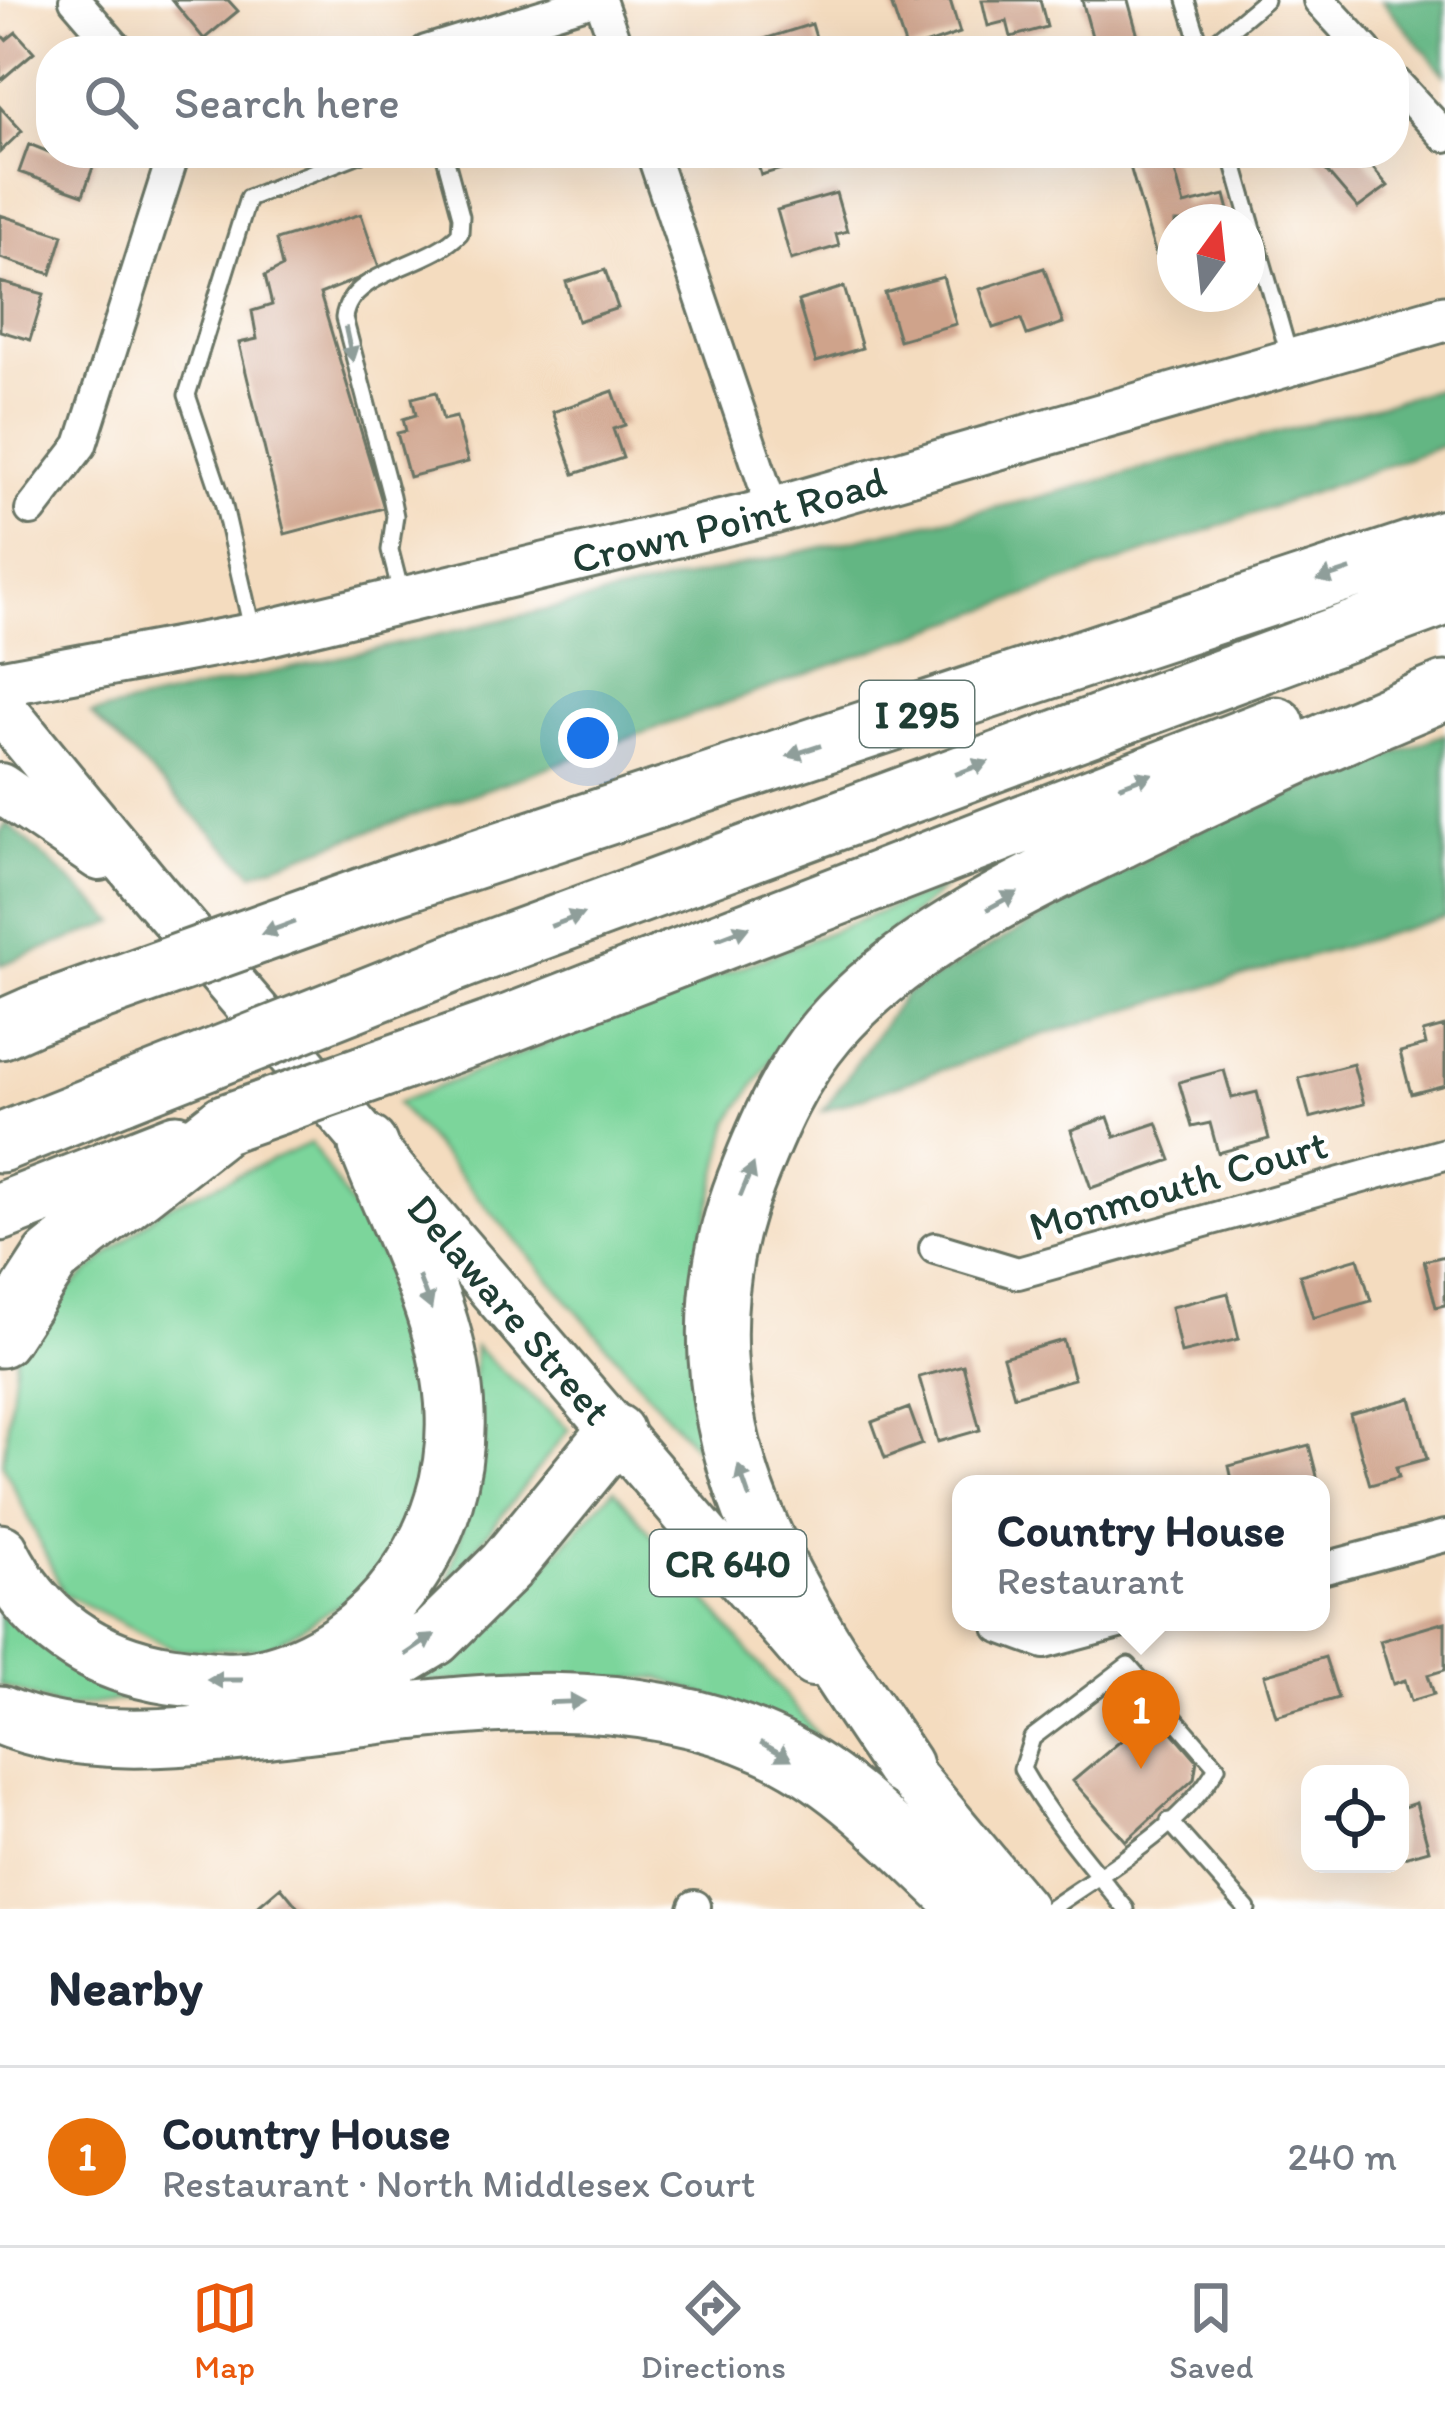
<!DOCTYPE html>
<meta charset="utf-8">
<style>
:root{--surface:#fff;--page:#f6f6f7;--text:#1f2937;--muted:#747a83;--line:#e0e1e3;--accent:#ea580c}
body{margin:0;font-family:Itim,sans-serif;background:var(--page);color:var(--text)}
.controls{position:absolute;right:36px;bottom:36px;display:grid;overflow:hidden;border-radius:24px;box-shadow:0 12px 48px #0002}
.controls button{width:108px;height:108px;display:grid;place-items:center;padding:0;border:0;border-bottom:3px solid var(--line);background:var(--surface);color:var(--text);font:60px sans-serif}
.compass{position:absolute;left:1157px;top:204px;width:108px;height:108px;border-radius:50%;background:var(--surface);box-shadow:0 12px 48px #0002;rotate:15deg}
.you{position:absolute;left:588px;top:738px;width:42px;height:42px;margin:-30px;border:9px solid #fff;border-radius:50%;background:#1a73e8;box-shadow:0 0 0 18px #1a73e833}
.badge{display:grid;place-items:center;width:78px;height:78px;border-radius:50%;background:var(--accent);color:#fff;font-size:39px;font-weight:700}
.pin{position:absolute;translate:-50% -99px;filter:drop-shadow(0 3px 6px #0008)}
.pin::after{content:'';position:absolute;top:63px;width:42px;height:36px;background:inherit;clip-path:polygon(0 0,100% 0,50% 100%)}
.popup{position:absolute;left:952px;top:1475px;width:378px;height:156px;box-sizing:border-box;display:grid;place-content:center;border-radius:24px;background:var(--surface);filter:drop-shadow(0 3px 9px #0005);font-size:39px;white-space:nowrap;color:var(--muted)}
.popup b{font-size:45px;color:var(--text)}
.popup::after{content:'';position:absolute;left:50%;top:100%;margin-left:-24px;border:24px solid transparent;border-top-color:var(--surface)}
.list{margin:0;padding:0;list-style:none}
h2{display:flex;justify-content:space-between;align-items:center;height:156px;margin:0;padding:0 48px;font-size:51px}
h2 small{font-size:39px;font-weight:400;color:var(--muted)}
.list li{display:grid;grid-template-columns:78px 1fr auto;gap:36px;align-items:center;box-sizing:border-box;height:180px;padding:0 48px;border-top:3px solid var(--line)}
.list b{display:block;font-size:45px;white-space:nowrap}
.list p{margin:0;font-size:39px;white-space:nowrap;color:var(--muted)}
.list em{font-size:39px;font-style:normal;color:var(--muted)}
.icon{flex:none;width:66px;height:66px;fill:none;stroke:currentColor;stroke-width:2;stroke-linecap:round;stroke-linejoin:round}
.map{position:relative;flex:none;width:1445px;height:1909px;overflow:hidden}
.search{position:absolute;background:var(--surface);box-shadow:0 12px 48px #0002;left:36px;right:36px;top:36px;height:132px;display:flex;align-items:center;gap:30px;box-sizing:border-box;padding:0 42px;border-radius:48px;color:var(--muted);font-size:45px}
.sheet{height:336px;background:var(--surface)}
nav{display:flex;justify-content:space-around;align-items:center;box-sizing:border-box;height:168px;border-top:3px solid var(--line);background:var(--surface);font-size:33px;color:var(--muted)}
nav a{display:grid;justify-items:center;gap:6px}
nav .on{color:var(--accent)}
.map>svg:first-child{display:block}
.green{fill:#7bd59b;stroke:#4d8968;stroke-width:3}
.forest{fill:#64b683;stroke:#427a5c;stroke-width:3}
.building{fill:#cfa38b}
.lines{fill:none;stroke-linecap:round;stroke-linejoin:round}
.service-casing{stroke:#6a7565;stroke-width:21}
.minor-casing{stroke:#6a7565;stroke-width:36}
.secondary-casing{stroke:#6a7565;stroke-width:51}
.primary-casing{stroke:#6a7565;stroke-width:54}
.motorway-casing{stroke:#6a7565;stroke-width:63}
.service{stroke:#fff;stroke-width:15}
.minor{stroke:#fff;stroke-width:30}
.secondary{stroke:#fff;stroke-width:45}
.primary{stroke:#fff;stroke-width:48}
.motorway{stroke:#fff;stroke-width:57}
.motorway-bridge-casing{stroke:#6a7565;stroke-width:63;stroke-linecap:butt}
.motorway-bridge{stroke:#fff;stroke-width:57}
.oneway{fill:#8f9e9a}
.labels{text-anchor:middle;dominant-baseline:central;stroke-width:9;stroke-linejoin:round;paint-order:stroke}
.shield{fill:#fff;stroke:#627771;stroke-width:3}
.shield-label{font-size:39px;font-weight:bold;fill:#1f3d34}
.street-label{font-size:42px;fill:#1f3d34;stroke:#fff}
</style>
<div class="map">
<svg width="1445" height="1909" viewBox="0 0 1445 1909">
<rect width="100%" height="100%" fill="#fff"/>
<filter id="ink" filterUnits="userSpaceOnUse"><feTurbulence type="fractalNoise" baseFrequency=".00833" numOctaves="2"/><feDisplacementMap in="SourceGraphic" scale="24" xChannelSelector="R" yChannelSelector="G"/><feConvolveMatrix kernelMatrix="1 2 1 2 8 2 1 2 1" color-interpolation-filters="sRGB"/></filter>
<filter id="wash" filterUnits="userSpaceOnUse"><feTurbulence type="fractalNoise" baseFrequency=".004" numOctaves="4" result="noise"/><feDisplacementMap in="SourceGraphic" scale="48" xChannelSelector="R" yChannelSelector="G"/><feGaussianBlur stdDeviation="2.7" result="paint"/><feColorMatrix in="noise" values="0 0 0 0 0 0 0 0 0 0 0 0 0 0 0 0 0 1.4 0 .05"/><feComposite in="paint" operator="in"/></filter>
<g filter="url(#wash)">
<rect width="100%" height="100%" fill="#f4dcbf"/>
<path class="green" d="M946 886 810 1002 730 1121 705 1229 698 1451 397 1103Z
M311 1143 402 1287 433 1430 405 1564 267 1649 176 1650 64 1594 3 1464 19 1332 161 1209Z
M475 1347 569 1429 446 1586 467 1512Z
M614 1489 821 1739 660 1678 415 1682 545 1565Z
M0 1610 3 1616 148 1697 61 1708 0 1685Z"/>
<path class="forest" d="M1382 0H1445V75Z
M1445 387V445L253 873 91 714 1033 499Z
M1445 734V917L1042 1035 823 1111 905 994 1202 828Z
M7 823 116 922 0 965V833Z"/>
<g id="blocks">
<path class="building" d="M172 0H228L238 11 204 39Z
M890 0 915 4 950 0 960 33 907 51Z
M982 0H1040L1047 27 1011 37 1007 21 988 26Z
M1082 0H1128L1142 51H1096Z
M812 24 820 51H729V50Z
M16 32 34 52 0 81V33L6 40Z
M0 107 22 131 0 152Z
M29 144 51 153H98L83 195 19 172Z
M755 153H819L820 158 761 175Z
M1126 153H1170L1184 205 1225 195 1232 222H1175V258L1158 262Z
M1311 153H1360L1388 186 1358 208Z
M836 193 847 231 836 234 839 246 791 260 777 210Z
M361 214 380 270 320 294 384 508 285 534 239 343 257 339 252 311 272 305 265 276 282 267 276 240Z
M0 215 63 235 51 274 0 258Z
M1044 268 1063 323 1027 335 1021 319 993 328 980 289Z
M605 270 618 308 578 321 566 282Z
M943 277 956 324 899 340 885 293Z
M0 282 44 294 30 340 0 331Z
M844 287 862 348 816 362 798 301Z
M613 391 625 425 613 429 623 458 574 474 553 412Z
M436 392 443 420 456 417 468 462 409 477 397 433 406 431 403 419 416 415 412 398Z
M1445 1026V1085L1411 1094 1400 1052 1426 1045 1423 1032Z
M1353 1064 1364 1104 1310 1118 1299 1078Z
M1224 1070 1232 1098 1257 1092 1269 1139 1218 1153 1210 1123 1192 1127 1179 1082Z
M1108 1117 1115 1137 1157 1123 1171 1160 1091 1188 1071 1130Z
M1445 1256V1305L1436 1307 1424 1261Z
M1358 1258 1371 1301 1313 1318 1300 1275Z
M1228 1293 1239 1339 1181 1353 1171 1307Z
M1063 1340 1074 1379 1014 1396 1003 1357Z
M963 1365 980 1430 938 1442 919 1377Z
M1411 1398 1427 1459 1396 1467 1399 1477 1370 1485 1350 1414Z
M909 1408 922 1444 885 1458 872 1422Z
M1309 1445 1319 1484H1233L1229 1466Z
M1445 1622V1670L1428 1675 1434 1694 1411 1701 1405 1680 1393 1684 1380 1641Z
M1325 1657 1338 1698 1276 1716 1264 1675Z
M1155 1712 1197 1760 1194 1779 1126 1841 1073 1781Z
M1416 1803 1429 1850 1400 1858V1808Z
M281 1887 299 1909H255Z"/>
</g>
</g>
<g filter="url(#ink)">
<use href="#blocks" fill-opacity="0" stroke="#6a7565" stroke-width="3"/>
<g class="lines">
<defs>
<path id="service" d="M1186 0 1202 51
M1204 51 1265 0
M1231 153 1290 358
M401 593 390 550 395 516 391 496 344 318C350 270 428 268 460 233L461 216 444 153
M253 633 223 502 187 395 248 198 362 153
M1169 1821 1247 1909
M1050 1909C1107 1869 1183 1828 1217 1767L1128 1665 1032 1738 1022 1769C1051 1820 1089 1864 1126 1909"/>
<path id="minor" d="M75 0 119 51
M600 0 618 51
M1319 0 1366 51
M426 51 593 0
M1394 81 1445 136
M652 153 773 511
M31 510 81 445 174 153
M935 1248 1018 1273 1445 1154
M1321 1569 1445 1536
M1000 1627 1044 1643 1122 1622
M694 1909 695 1906"/>
<g id="secondary">
<path id="s1" d="M0 683 254 636 773 511 1445 318"/>
</g>
<g id="primary">
<path id="s2" d="M0 707 153 893 813 1662"/>
<path d="M0 788 100 856"/>
<path d="M879 1738 1022 1909"/>
</g>
<path id="motorway" d="M388 888 1445 539
M458 961 1445 596
M508 1024 1276 726
M0 1030 34 1015
M0 1143 123 1094
M0 1212 176 1143
M0 1338 52 1258 224 1124
M0 1553C35 1624 93 1663 170 1675 200 1679 231 1685 261 1678 380 1651 460 1534 455 1413 452 1322 400 1229 368 1145
M0 1715C82 1749 176 1738 262 1729 430 1710 606 1673 766 1744 845 1778 909 1852 972 1909
M303 1716 434 1637 506 1566 615 1433
M903 1766C853 1691 799 1616 762 1533 711 1419 701 1297 746 1181 768 1125 789 1076 828 1030 904 942 1020 888 1123 838 1229 785 1336 736 1445 691"/>
</defs>
<use href="#service" class="service-casing"/>
<use href="#minor" class="minor-casing"/>
<use href="#secondary" class="secondary-casing"/>
<use href="#primary" class="primary-casing"/>
<use href="#motorway" class="motorway-casing"/>
<use href="#service" class="service"/>
<use href="#minor" class="minor"/>
<use href="#secondary" class="secondary"/>
<use href="#primary" class="primary"/>
<use href="#motorway" class="motorway"/>
<defs>
<path id="motorway-bridge" d="M34 1015 388 888
M123 1094 458 961
M224 1124 508 1024"/>
</defs>
<use href="#motorway-bridge" class="motorway-bridge-casing"/>
<use href="#motorway-bridge" class="motorway-bridge"/>
</g>
<defs><path id="oneway-solid" d="M-6-.8H1V-3.2L6.5 0L1 3.2V.8H-6Z" transform="scale(3)"/></defs>
<g class="oneway">
<use href="#oneway-solid" transform="translate(349 344) rotate(78)"/>
<use href="#oneway-solid" transform="translate(1334 575) rotate(162)"/>
<use href="#oneway-solid" transform="translate(804 751) rotate(162)"/>
<use href="#oneway-solid" transform="translate(972 768) rotate(-21)"/>
<use href="#oneway-solid" transform="translate(1136 780) rotate(-21)"/>
<use href="#oneway-solid" transform="translate(1002 901) rotate(-29)"/>
<use href="#oneway-solid" transform="translate(567 920) rotate(-21)"/>
<use href="#oneway-solid" transform="translate(278 928) rotate(160)"/>
<use href="#oneway-solid" transform="translate(733 933) rotate(-21)"/>
<use href="#oneway-solid" transform="translate(747 1180) rotate(-68)"/>
<use href="#oneway-solid" transform="translate(425 1293) rotate(69)"/>
<use href="#oneway-solid" transform="translate(744 1482) rotate(-109)"/>
<use href="#oneway-solid" transform="translate(420 1645) rotate(-34)"/>
<use href="#oneway-solid" transform="translate(225 1680) rotate(-180)"/>
<use href="#oneway-solid" transform="translate(567 1702) rotate(-2)"/>
<use href="#oneway-solid" transform="translate(776 1751) rotate(29)"/>
</g>
</g>
<g class="labels">
<g class="shield">
<rect x="860" y="681" width="114" height="66" rx="9"/>
<rect x="650" y="1530" width="156" height="66" rx="9"/>
</g>
<g class="shield-label">
<text x="917" y="714">I 295</text>
<text x="728" y="1563">CR 640</text>
</g>
<g class="street-label">
<text stroke="none"><textPath href="#s1" startOffset="747">Crown Point Road</textPath></text>
<text transform="translate(1178 1185) rotate(-16)">Monmouth Court</text>
<text stroke="none"><textPath href="#s2" startOffset="789">Delaware Street</textPath></text>
</g>
</g>
</svg>
<div class="controls">
<button><svg class="icon" aria-label="locate" viewBox="0 0 24 24"><circle cx="12" cy="12" r="6"/><path d="M12 2v4M12 18v4M2 12h4M18 12h4"/></svg></button>
</div>
<svg class="compass" viewBox="-18 -18 36 36"><path d="M0-13l5 13h-10z" fill="#e53935"/><path d="M0 13l5-13h-10z" fill="#747a83"/></svg>
<div class="you"></div>
<div class="pin badge" style="left:1141px;top:1769px;background:#e8710a">1</div>
<div class="popup"><b>Country House</b>Restaurant</div>
<div class="search"><svg class="icon" aria-label="search" viewBox="0 0 24 24"><circle cx="10" cy="10" r="6"/><path d="M15 15l6 6"/></svg>Search here</div>
</div>
<section class="sheet">
<h2>Nearby<small></small></h2>
<ul class="list">
<li><span class="badge" style="background:#e8710a">1</span><div><b>Country House</b><p>Restaurant · North Middlesex Court</p></div><em>240 m</em></li>
</ul>
</section>
<nav>
<a class="on"><svg class="icon" aria-label="map" viewBox="0 0 24 24"><path d="M3 6l6-2 6 2 6-2v14l-6 2-6-2-6 2zM9 4v14M15 6v14"/></svg>Map</a>
<a><svg class="icon" aria-label="directions" viewBox="0 0 24 24"><path d="M12 3l9 9-9 9-9-9zM9 14v-3h6M13 9l2 2-2 2"/></svg>Directions</a>
<a><svg class="icon" aria-label="saved" viewBox="0 0 24 24"><path d="M7 4h10v16l-5-4-5 4z"/></svg>Saved</a>
</nav>
